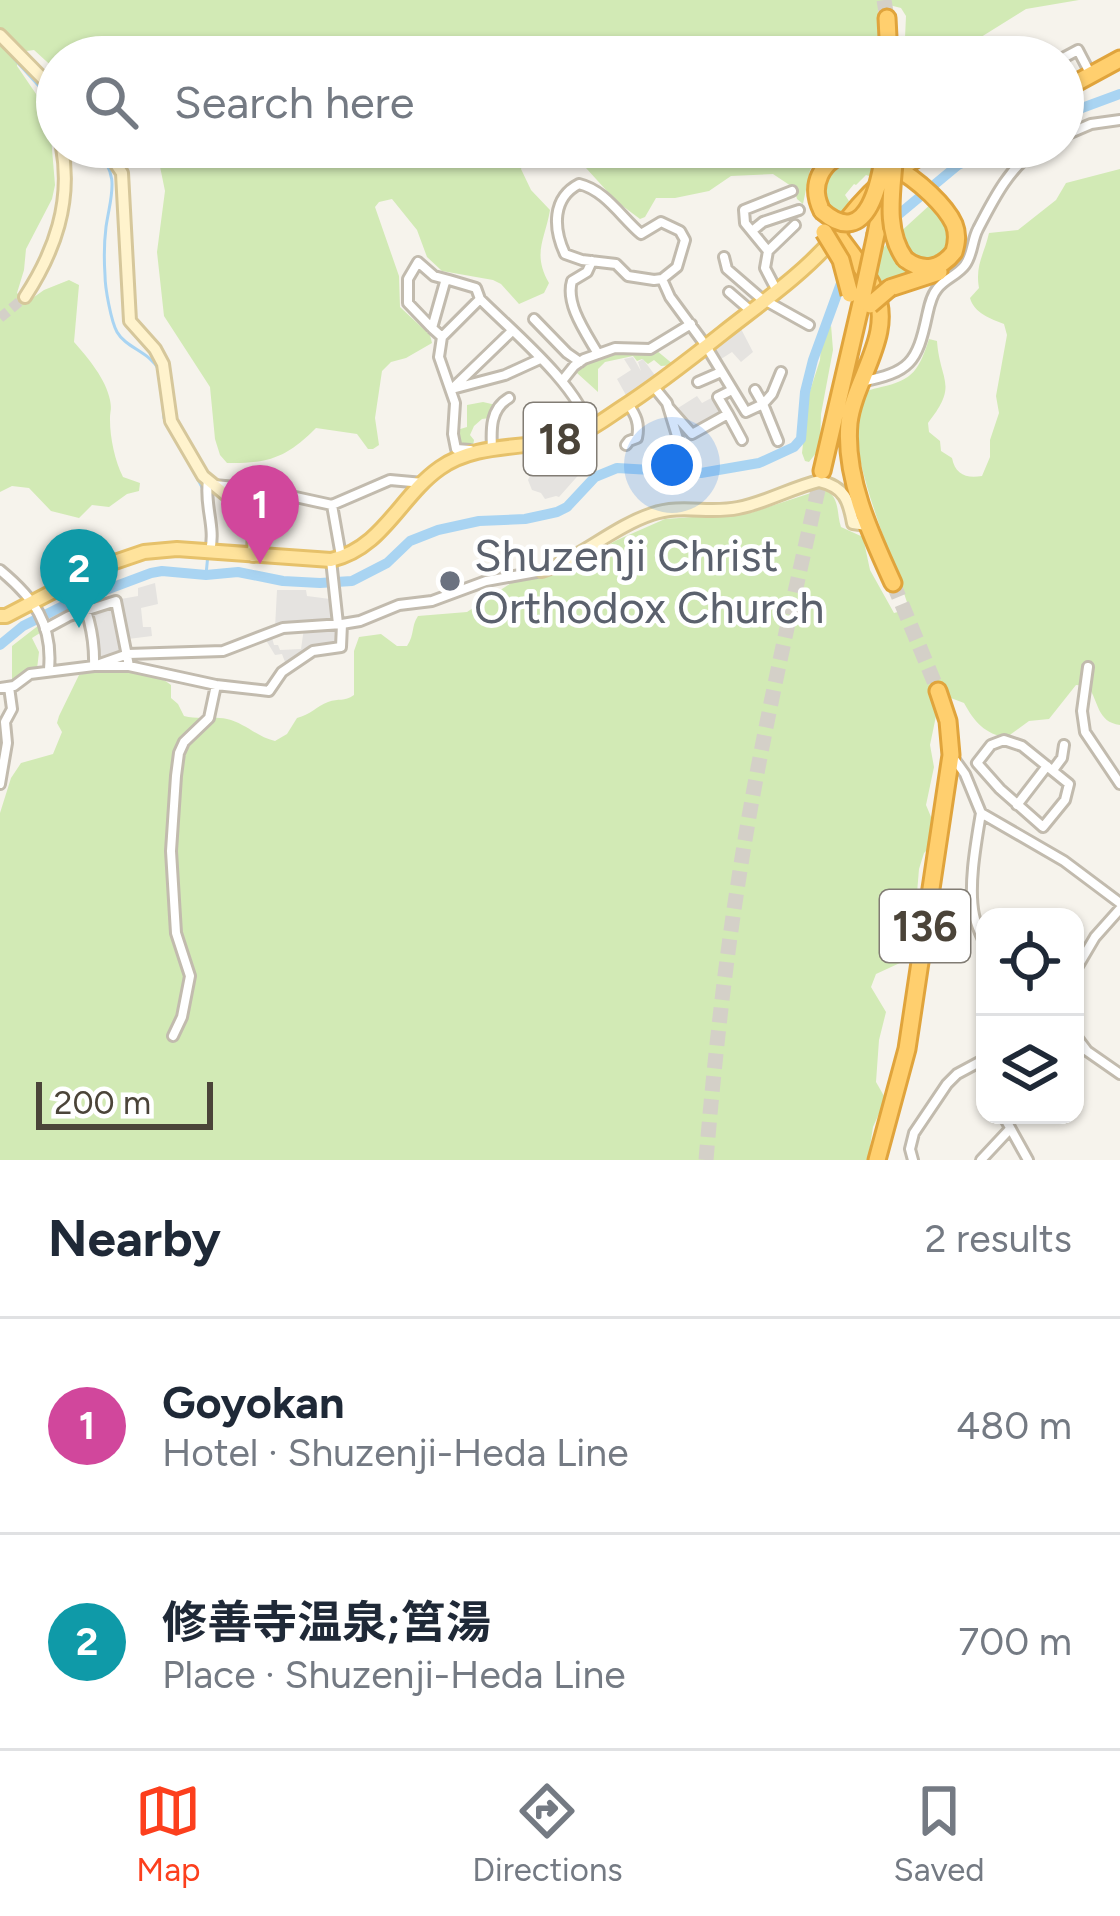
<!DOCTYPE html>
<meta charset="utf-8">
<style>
:root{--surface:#fff;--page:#f2f2f3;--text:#1f2937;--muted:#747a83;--line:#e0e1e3;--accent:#fc3f1d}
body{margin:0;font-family:Figtree,"Noto Sans JP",sans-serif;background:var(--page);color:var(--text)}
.controls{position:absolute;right:36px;bottom:36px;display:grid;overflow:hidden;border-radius:24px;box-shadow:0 3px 9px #0004}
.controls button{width:108px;height:108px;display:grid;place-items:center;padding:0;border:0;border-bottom:3px solid var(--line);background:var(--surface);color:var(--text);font:60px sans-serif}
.scale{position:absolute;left:36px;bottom:30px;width:177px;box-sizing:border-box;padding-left:12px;border:6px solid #4b4439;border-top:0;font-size:33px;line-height:42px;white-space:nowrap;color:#4b4439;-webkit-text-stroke:9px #fff;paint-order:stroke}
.you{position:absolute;left:672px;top:465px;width:42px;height:42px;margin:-30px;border:9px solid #fff;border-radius:50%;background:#1a73e8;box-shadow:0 0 0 18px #1a73e833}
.badge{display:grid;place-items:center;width:78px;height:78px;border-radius:50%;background:var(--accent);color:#fff;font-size:39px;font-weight:700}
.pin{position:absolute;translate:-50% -99px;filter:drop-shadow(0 3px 6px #0008)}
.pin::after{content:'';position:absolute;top:63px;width:42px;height:36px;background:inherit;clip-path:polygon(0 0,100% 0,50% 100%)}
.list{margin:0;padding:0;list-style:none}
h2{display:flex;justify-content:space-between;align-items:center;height:156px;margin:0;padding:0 48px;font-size:51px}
h2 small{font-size:39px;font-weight:400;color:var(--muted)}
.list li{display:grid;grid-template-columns:78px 1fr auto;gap:36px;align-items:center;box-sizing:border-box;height:216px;padding:0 48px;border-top:3px solid var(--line)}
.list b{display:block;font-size:45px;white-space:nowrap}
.list p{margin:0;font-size:39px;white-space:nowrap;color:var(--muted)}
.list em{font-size:39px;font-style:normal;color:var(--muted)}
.icon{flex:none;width:66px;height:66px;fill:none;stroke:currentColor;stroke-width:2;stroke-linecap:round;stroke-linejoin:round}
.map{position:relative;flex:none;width:1120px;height:1160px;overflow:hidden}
.search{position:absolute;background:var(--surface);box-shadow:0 3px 9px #0004;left:36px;right:36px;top:36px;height:132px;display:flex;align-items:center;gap:30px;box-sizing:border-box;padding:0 42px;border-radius:66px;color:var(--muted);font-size:45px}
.sheet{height:588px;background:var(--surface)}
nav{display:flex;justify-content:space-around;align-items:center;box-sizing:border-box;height:168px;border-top:3px solid var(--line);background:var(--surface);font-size:33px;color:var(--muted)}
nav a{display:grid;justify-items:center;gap:6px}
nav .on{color:var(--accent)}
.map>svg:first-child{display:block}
.green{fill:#d2eab5}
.parking{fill:#e5e3e0}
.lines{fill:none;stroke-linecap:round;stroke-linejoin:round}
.stream{stroke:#a9d4f2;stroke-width:3}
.river{stroke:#a9d4f2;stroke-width:10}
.secondary-tunnel{stroke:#d4d0c8;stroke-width:10;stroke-dasharray:10 5;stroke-linecap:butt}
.highway-tunnel{stroke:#d4d0c8;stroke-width:15;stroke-dasharray:15 8;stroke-linecap:butt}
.street-casing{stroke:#c2bbae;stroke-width:14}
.secondary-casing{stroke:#d6c79b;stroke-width:16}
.primary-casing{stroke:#e6c16a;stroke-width:18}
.highway-casing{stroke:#e0a43c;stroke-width:21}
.street{stroke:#fff;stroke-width:8}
.secondary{stroke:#fff3cd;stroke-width:10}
.primary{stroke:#ffe39c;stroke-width:12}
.highway{stroke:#ffcf6e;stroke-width:15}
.highway-bridge-casing{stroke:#e0a43c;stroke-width:21;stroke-linecap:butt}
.highway-bridge{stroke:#ffcf6e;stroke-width:15}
.worship-dot{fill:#6b7280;stroke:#fff;stroke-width:4.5}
.labels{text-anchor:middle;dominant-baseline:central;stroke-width:9;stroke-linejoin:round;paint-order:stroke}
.shield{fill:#fff;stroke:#817c74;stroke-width:3}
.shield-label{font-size:42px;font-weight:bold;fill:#4b4439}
.worship-label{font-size:45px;fill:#5b616d;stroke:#fff;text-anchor:start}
</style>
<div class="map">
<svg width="1120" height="1160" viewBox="0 0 1120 1160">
<rect width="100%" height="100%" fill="#f6f3ec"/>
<path class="green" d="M0 0H1079L1026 9 949 57H918L905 38 906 16 901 8 889 5 878 7V57H57V71L34 50 19 52 17 66 49 113 55 185 52 199 26 249 24 270 17 293 27 302 44 290 69 280 79 285 74 342C88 358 106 379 110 400 112 411 110 409 110 420 110 438 115 461 123 477L140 483 139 491 127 494 109 507 92 505 79 518 51 511 29 488 12 486 0 492Z
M156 147H824L810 170 803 204 797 199 794 188 773 174 731 176 709 191 675 198H656L645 217 640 219 616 201 576 157 564 153 526 157 521 169 531 190 550 210C545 240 532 253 549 283L544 293 519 304 501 284 493 280 442 271 427 257 417 230 392 199 379 202 375 207 399 276 400 307 430 335 432 343 406 358 391 362 382 371 375 418 379 445 373 449H368L357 434 316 428C287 457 269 464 227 463L220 455 215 439 210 387 164 316 157 252 165 191Z
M854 161 871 166 872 174 869 176 866 175 856 185 854 184 845 195 849 201 843 215 829 213 822 193C829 176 836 166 854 161Z
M1120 169V725C1097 722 1099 702 1088 686L1076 685 1049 719 1029 721 1007 737C985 735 974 721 964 703L935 692 936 716 930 745 934 767 926 805 934 824 930 847 924 853 919 869 917 893 920 902 916 930 910 937 902 962 876 974 871 987 886 1012 879 1040 876 1082 884 1096 882 1107 873 1127 868 1160H0V813L11 778 21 763 53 754 62 732 57 723 59 716 79 675C102 667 153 669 171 685V698L178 704 184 716C199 720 212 716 227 719 245 723 257 737 275 741L287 734 297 718C310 715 317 706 328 702 339 698 344 702 354 695V651L359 637 381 634 397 646H407C415 634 411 626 418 616L467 612 514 581 541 578 572 568 615 541 665 519 750 513 823 489C841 496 836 513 841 527L863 537 870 570 894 613 909 609C898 567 833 429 864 394 869 389 874 389 881 387 914 380 919 369 929 339L937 341C940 382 959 384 928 423L929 432 940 441 941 451 952 458C955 474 966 479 982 476L990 457V440L999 413 996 396 1007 335 1004 324C991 319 974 313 970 298L979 288C975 265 984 255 989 233L1018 230 1056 200 1066 183Z
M932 203 945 218 954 244 940 262 912 259 897 235Z
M887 244 901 265 922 273 885 286 873 270 876 255Z
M831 325 833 350 821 414 820 448 809 462 805 461 802 453 808 397 820 360 821 344Z
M615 350H656L674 365 661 366 654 360 648 364 642 359 637 361 633 356 605 362 598 369V392L577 373 579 364Z
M483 402 496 405 490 418 482 419 474 426 470 435 474 440 473 446 462 448 457 430 467 427V405Z
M39 625 43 631 32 638 39 652 37 669 12 682V646Z"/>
<path class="parking" d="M739 325 753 352 741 362 732 352 718 361 710 348Z
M633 357 641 371 638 362 643 359 657 378 627 397 617 379 631 370 624 359Z
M697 396 702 403 715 396 726 413 692 432 678 408Z
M572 443 584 460 583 470 559 497 556 496 545 499 541 493 532 490 528 480 535 465 532 451Z
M155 583 158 604 141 608 143 627H151L152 636 128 639 121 599 138 596V588Z
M277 590H306L307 596 330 599 332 624 275 628Z
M116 602 127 653 95 664 88 610Z
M339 627V644L285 662 282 654 275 655 264 637 271 634 274 645H278L280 650 301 649 304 628Z"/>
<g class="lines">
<path class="stream" d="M1 44 57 106
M95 147C121 177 111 193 106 227 104 243 104 260 105 275 105 288 111 321 117 332 126 348 150 352 159 370
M161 385 164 418 167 423
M186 457 204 491
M204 501 207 521
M206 575 208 554"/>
<path class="river" d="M1063 115 1120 94
M892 220 958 165 996 147
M0 645 23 626 63 606 151 573 162 571 206 575 238 572 283 581 320 583 352 581 387 563 410 541 438 530 479 521 525 519 557 512 567 507 595 477 617 468 701 473 759 463 794 447 801 439 805 392 813 360 844 275"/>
<path class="secondary-tunnel" d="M0 318 25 297"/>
<path class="highway-tunnel" d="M884 0 887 18
M893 583 938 691
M706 1160C714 1065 724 971 739 877 760 741 792 606 822 472"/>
<defs>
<path id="street" d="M917 50 918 57
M1063 58 1078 50 1091 75
M1063 136 1091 124 1120 120
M579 184C605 190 621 217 641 234L661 222 680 231 685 240 677 267 662 279 654 280 628 276 616 264 582 260 565 254C553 228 552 198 579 184Z
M752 231 763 222 799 210
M768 251 795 225
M724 257 727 269 764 301
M592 261 587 272 572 281C565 304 586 333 598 354
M662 279 670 297 706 346 746 412 763 404 778 441
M777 291 765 268 768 251 745 223 744 210 792 191
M729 292 751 311
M766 301 809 325
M534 319 567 353 580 362
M431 327 408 303V279L418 262 434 276 449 280
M442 337 432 328 445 282 449 280 476 288 480 299C512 331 580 387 589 429
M562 381 574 366 584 359 615 348 650 349 691 324
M698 382 721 372
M861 382C910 372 917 363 927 316 929 307 931 296 937 289 944 279 958 275 965 265 973 254 972 240 978 229 994 198 1010 166 1040 147
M654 387 667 403 681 449
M453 388 512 331
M452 389 505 375 540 359
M755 390 763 404 772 394 781 372
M669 408 692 434 728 414 718 397 732 390
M728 414 742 440
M626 445 629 441 637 438C640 424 636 415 628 404
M492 449C491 430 490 409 509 398
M470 450 456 449 453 434 455 403 439 357 442 337 480 299
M208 481C204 505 216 527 210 551
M214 485 259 489 332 505 390 480 423 483
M332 505 341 556
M331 560 338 624
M0 570C34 598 53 624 49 669
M74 582C88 609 95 636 94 666L128 654 223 651 283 628 342 624
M45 629 69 616 116 601 129 666
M1088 667 1082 711 1085 732 1120 784
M0 688 14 686 30 674 94 666H129L216 685 269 691 282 672 313 651 341 647 342 624 360 621 399 605 432 601 486 581 542 571
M1004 740 1022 746 1069 784 1065 800 1043 827 1000 789 977 763 991 745Z
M952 756 965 774 981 813 1064 861 1120 903
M1053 770 1062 758 1064 745
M0 784 7 743 5 722 12 709 9 687
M1017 805 1047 766
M981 813C976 843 968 886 974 915 976 925 981 935 985 944
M1075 971 1095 937 1120 909
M1075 1035 1087 1051 1120 1074
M173 1036 182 1017 190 976 176 933 171 851 176 776 179 753 184 742 209 718 216 685
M1003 1115 1028 1160
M913 1160 910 1149 914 1133 947 1084 957 1074 985 1059
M981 1160 1009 1130"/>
<path id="secondary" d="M0 35 57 93
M104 147 122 173 130 321 155 349 163 364 171 421 203 476 252 516 254 525 253 556
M25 297C55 251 72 202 62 147
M542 571C581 558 613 527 652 514 681 504 709 514 738 508 765 503 791 488 819 481 845 487 849 501 853 523L867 525"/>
<path id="primary" d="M0 616H6L100 567 144 552 177 549 331 560C383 548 400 496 440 468 481 439 536 452 581 433 595 427 608 417 620 409 656 386 689 360 723 333 761 303 802 275 834 238"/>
<path id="highway" d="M887 18 889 57
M1063 90 1120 59
M822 211C816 199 814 188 820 175 848 119 938 189 954 224 958 234 957 242 954 252 941 269 923 273 905 259
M876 234 884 192
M890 288 939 272
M822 471 862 299
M893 583C871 535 844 478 849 423 854 379 896 333 874 289 865 269 850 252 837 234 865 194 894 167 939 147
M877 1160 907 1049 951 755 948 721 938 691"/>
</defs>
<use href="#street" class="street-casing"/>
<use href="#secondary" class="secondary-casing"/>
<use href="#primary" class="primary-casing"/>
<use href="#highway" class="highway-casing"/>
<use href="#street" class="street"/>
<use href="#secondary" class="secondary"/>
<use href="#primary" class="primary"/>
<use href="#highway" class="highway"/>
<defs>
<path id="highway-bridge" d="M895 147C894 184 882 227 905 259
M822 211C869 252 881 177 885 147
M824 232 841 260 850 294
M862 299 876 234
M870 305 890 288"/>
</defs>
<use href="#highway-bridge" class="highway-bridge-casing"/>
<use href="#highway-bridge" class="highway-bridge"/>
</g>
<circle class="worship-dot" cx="450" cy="581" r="12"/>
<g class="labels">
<g class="shield">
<rect x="524" y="403" width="72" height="72" rx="9"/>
<rect x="880" y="890" width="90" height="72" rx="9"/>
</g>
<g class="shield-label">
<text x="560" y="439">18</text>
<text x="925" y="926">136</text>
</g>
<g class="worship-label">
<text x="474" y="555">Shuzenji Christ<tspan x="474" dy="52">Orthodox Church</tspan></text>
</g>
</g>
</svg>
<div class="controls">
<button><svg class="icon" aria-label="locate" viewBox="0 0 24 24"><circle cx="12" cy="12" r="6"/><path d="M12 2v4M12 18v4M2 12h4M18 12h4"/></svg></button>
<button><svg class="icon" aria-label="layers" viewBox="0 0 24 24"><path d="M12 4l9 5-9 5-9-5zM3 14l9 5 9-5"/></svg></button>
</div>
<div class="scale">200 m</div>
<div class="you"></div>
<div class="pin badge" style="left:260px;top:564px;background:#d1479c">1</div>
<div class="pin badge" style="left:79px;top:628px;background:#0f9aa8">2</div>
<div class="search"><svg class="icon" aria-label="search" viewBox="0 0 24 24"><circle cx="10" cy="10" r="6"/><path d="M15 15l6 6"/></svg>Search here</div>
</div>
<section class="sheet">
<h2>Nearby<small>2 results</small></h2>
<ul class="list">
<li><span class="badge" style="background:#d1479c">1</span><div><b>Goyokan</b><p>Hotel · Shuzenji-Heda Line</p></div><em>480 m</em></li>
<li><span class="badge" style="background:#0f9aa8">2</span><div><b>修善寺温泉;筥湯</b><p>Place · Shuzenji-Heda Line</p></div><em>700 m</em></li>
</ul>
</section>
<nav>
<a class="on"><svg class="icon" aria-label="map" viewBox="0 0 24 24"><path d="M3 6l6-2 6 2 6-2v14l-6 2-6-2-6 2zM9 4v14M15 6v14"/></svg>Map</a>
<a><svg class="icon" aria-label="directions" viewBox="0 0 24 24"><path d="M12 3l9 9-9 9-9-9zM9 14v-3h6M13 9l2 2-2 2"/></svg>Directions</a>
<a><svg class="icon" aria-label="saved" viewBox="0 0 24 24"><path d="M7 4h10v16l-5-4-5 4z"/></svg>Saved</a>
</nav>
